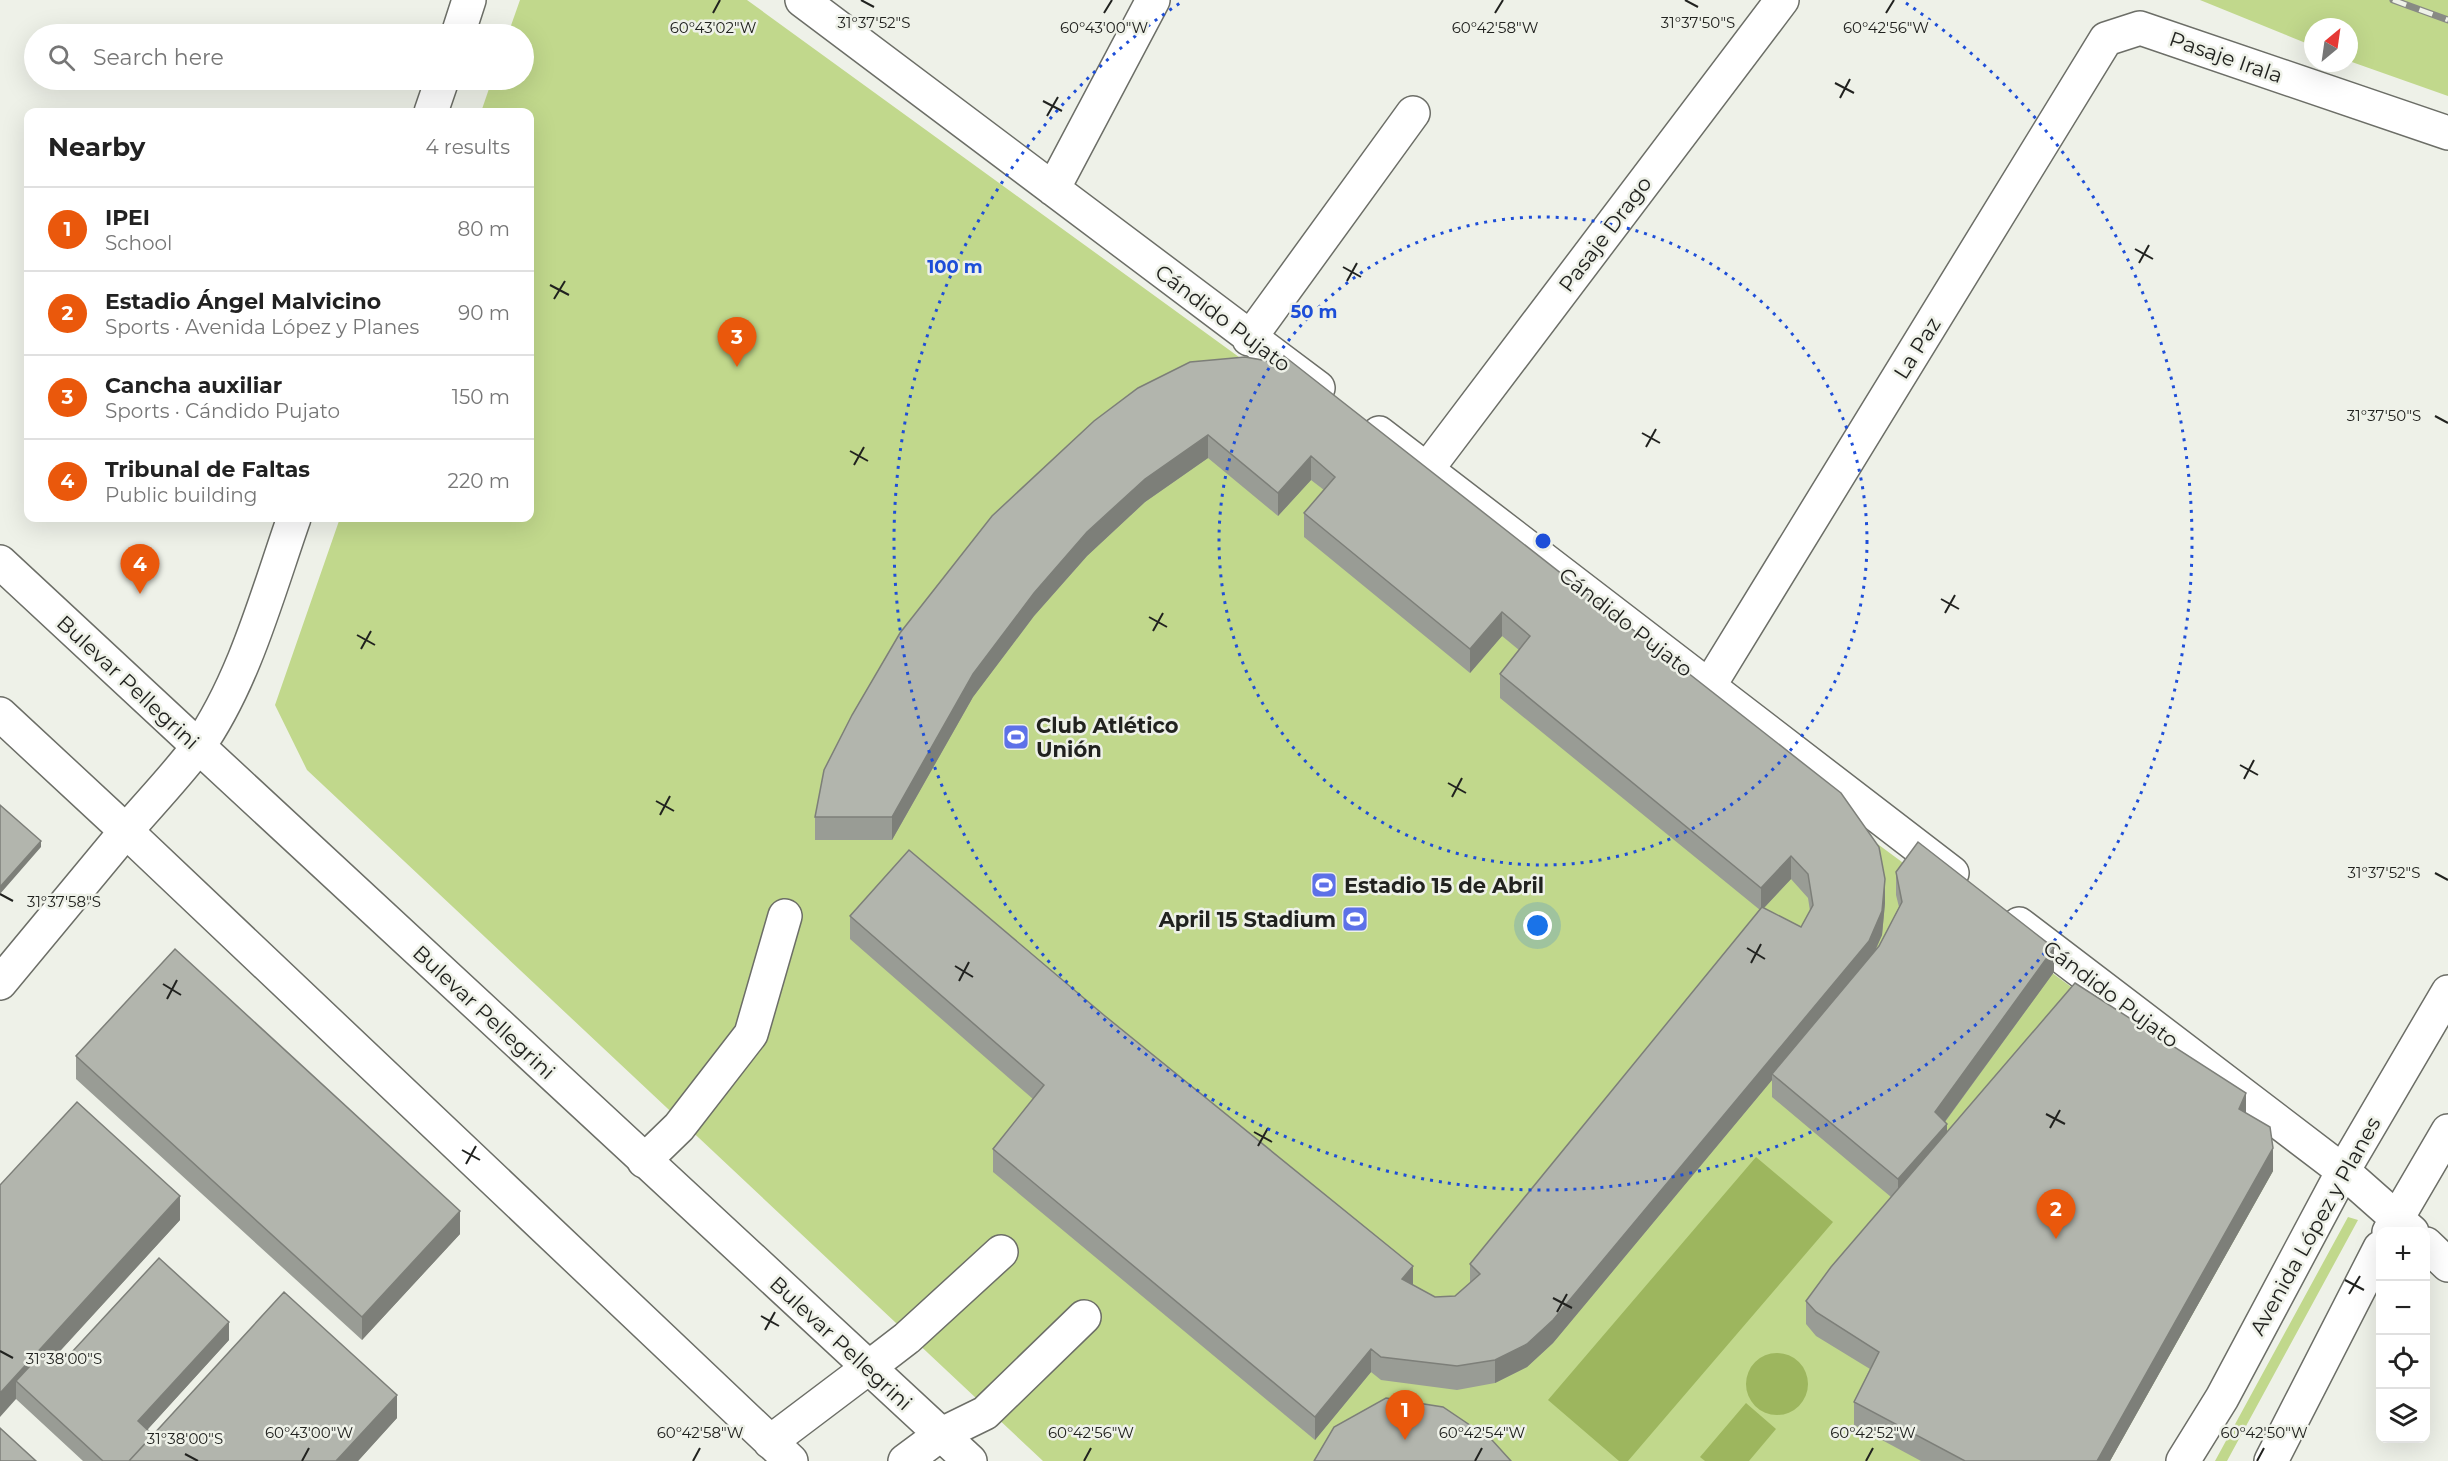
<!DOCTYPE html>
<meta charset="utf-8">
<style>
:root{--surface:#fff;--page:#f2f2f2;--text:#222;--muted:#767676;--line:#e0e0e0;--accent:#ea580c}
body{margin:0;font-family:Montserrat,sans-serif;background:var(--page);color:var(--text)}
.controls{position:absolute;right:18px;bottom:18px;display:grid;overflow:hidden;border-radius:12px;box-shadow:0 6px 24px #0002}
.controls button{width:54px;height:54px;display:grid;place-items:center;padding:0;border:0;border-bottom:2px solid var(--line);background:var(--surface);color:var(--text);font:30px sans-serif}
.compass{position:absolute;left:2304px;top:18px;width:54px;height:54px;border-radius:50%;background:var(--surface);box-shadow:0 6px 24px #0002;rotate:29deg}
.you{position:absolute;left:1538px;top:926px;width:21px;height:21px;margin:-15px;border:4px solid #fff;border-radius:50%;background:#1a73e8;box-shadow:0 0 0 9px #1a73e833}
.badge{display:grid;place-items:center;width:39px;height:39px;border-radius:50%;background:var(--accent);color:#fff;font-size:20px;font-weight:700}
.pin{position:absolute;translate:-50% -50px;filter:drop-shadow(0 2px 3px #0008)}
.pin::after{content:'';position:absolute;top:32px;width:21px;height:18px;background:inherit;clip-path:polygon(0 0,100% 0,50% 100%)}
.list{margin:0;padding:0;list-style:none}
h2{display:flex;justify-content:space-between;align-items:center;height:78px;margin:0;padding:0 24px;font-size:26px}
h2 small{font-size:20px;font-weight:400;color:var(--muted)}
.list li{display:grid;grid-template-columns:39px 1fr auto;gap:18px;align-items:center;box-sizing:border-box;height:84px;padding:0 24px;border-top:2px solid var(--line)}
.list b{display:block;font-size:22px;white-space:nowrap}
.list p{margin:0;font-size:20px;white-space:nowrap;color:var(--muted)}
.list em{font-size:20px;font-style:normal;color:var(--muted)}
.icon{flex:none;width:33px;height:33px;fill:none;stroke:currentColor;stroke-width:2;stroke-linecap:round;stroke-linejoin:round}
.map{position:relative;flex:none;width:2448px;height:1461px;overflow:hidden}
.search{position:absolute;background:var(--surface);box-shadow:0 6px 24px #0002;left:24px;top:24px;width:510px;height:66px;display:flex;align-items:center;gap:15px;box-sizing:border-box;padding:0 21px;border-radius:33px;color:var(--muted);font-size:22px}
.panel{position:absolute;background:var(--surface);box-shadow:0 6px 24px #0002;left:24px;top:108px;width:510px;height:414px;border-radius:12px}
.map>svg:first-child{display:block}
.green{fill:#c1d88c}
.water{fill:#9db65e}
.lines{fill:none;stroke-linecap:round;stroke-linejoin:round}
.minor-casing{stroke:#6c6e67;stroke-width:36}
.major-casing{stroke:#6c6e67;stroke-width:36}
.minor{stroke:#fff;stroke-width:33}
.major{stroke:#fff;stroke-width:33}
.rail-casing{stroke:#888a84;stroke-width:7}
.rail{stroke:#eef1e8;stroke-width:4.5;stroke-dasharray:14;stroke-linecap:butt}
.wall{fill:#999c95;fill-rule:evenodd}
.shaded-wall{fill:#7d7f79}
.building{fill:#b2b5ad;stroke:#7d7f79;stroke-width:1.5}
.ticks{fill:none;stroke:#21221f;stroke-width:2}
.ring{fill:none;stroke:#1d4ed8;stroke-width:3;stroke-dasharray:3 6}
.labels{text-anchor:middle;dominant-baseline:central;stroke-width:5;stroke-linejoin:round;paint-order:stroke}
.street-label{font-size:21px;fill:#21221f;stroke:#eef1e8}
.poi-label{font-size:21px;font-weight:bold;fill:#21221f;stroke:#eef1e8;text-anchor:start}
.ticks-label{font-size:15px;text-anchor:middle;fill:#21221f;stroke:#eef1e8;stroke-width:5;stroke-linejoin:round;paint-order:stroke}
.centre{fill:#1d4ed8;stroke:#eef1e8;stroke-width:3}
.ring-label{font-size:18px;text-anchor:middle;font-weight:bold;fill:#1d4ed8;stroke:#eef1e8;stroke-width:5;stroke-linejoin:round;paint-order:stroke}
</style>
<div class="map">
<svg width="2448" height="1461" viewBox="0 0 2448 1461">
<rect width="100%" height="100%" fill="#eef1e8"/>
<path class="green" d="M520 0H747L1279 386 1841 817 2246 1116 2270 1151 2273 1171 2110 1461H1043L307 770 275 705 340 518H530V112H481L492 80H524V34H508Z
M2200 0H2448V96L2349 61V27H2313V46Z
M2348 1217 2358 1220 2227 1461H2215Z"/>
<path class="water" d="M1756 1157 1833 1222 1628 1461H1619L1548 1400Z
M1746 1384a31 31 0 1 1 62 0a31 31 0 1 1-62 0Z
M1746 1403 1776 1429 1749 1461H1705L1700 1457Z"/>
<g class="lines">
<defs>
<path id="minor" d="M802 0 1318 388
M1053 189 1153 0
M1249 339 1413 113
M1379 433 1952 873
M1428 468 1782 0
M0 562 198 746
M1709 686 2106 39 2140 28 2448 133
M0 714 126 831 0 983
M2019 924 2343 1171 2412 1232
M644 1161 679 1127 751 1034 785 916
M2426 1244 2448 1265
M868 1368 907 1338 1001 1252
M940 1435 985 1413 1084 1317"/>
<path id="major" d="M458 34 469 0
M431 112 442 80
M294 518C268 592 244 682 198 747 176 776 150 803 126 831L791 1461
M198 746 970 1461
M2389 1232 2448 1131
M770 1442 868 1368
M905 1461 940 1435
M2183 1461 2222 1398 2343 1171 2448 992
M2271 1461 2380 1248"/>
</defs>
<use href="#minor" class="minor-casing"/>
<use href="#major" class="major-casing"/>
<use href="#minor" class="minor"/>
<use href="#major" class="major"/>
<defs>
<path id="rail" d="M2393 0 2448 20"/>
</defs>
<use href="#rail" class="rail-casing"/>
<use href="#rail" class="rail"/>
</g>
<path class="wall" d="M1190 362 1885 903 1882 935 1876 949 1879 946 1899 907 1896 895V872L2054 972 1945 1122 1947 1132 2246 1113 2273 1171 2110 1461H1921L1854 1425V1402L1870 1369 1816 1336 1806 1324V1301L1891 1197 1772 1097V1080L1553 1343 1527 1367 1495 1383 1457 1390 1381 1380 1371 1372 1315 1440 993 1172V1149L1033 1099 850 939V916L1413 1285 1435 1297 1455 1296 1470 1283V1264L1760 910 1500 698V674L1519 650 1502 636 1470 673 1304 537V513L1324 490 1311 480 1278 516 1208 458 1145 502 1087 556 1034 616 973 697 892 840H815V817ZM1791 879 1808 898 1810 911 1801 927 1764 908Z
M76 1056 460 1234 362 1340 76 1079Z
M0 1185 180 1220 52 1360 59 1366 229 1340 147 1430 153 1435 397 1418 358 1461H83L16 1399Z"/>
<path class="shaded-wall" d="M1208 435V458L1145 502 1087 556 1034 616 973 697 892 840V817L973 674 1034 593 1087 532 1145 479Z
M1311 456V480L1278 516V493Z
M1502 612V636L1470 673V649Z
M41 841V847L0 894V887Z
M1791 856V879L1761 911V888Z
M1885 879V903L1882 935 1869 964 1772 1074V1080L1553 1343 1527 1367 1495 1383V1360Z
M2054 948V972L1935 1135V1112Z
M2246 1093V1116L2239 1109Z
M1947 1124V1147L1898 1203V1179Z
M2273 1148V1171L2110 1461H2097Z
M180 1196V1220L25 1389 16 1381V1399L0 1417V1393Z
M460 1211V1234L362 1340V1317Z
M1413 1266V1289L1402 1279Z
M229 1322V1340L138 1440V1421Z
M1371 1349V1372L1315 1440V1417Z
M397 1395V1418L358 1461H336Z"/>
<path class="building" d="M1284 356 1841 793 1879 847 1885 879 1882 911 1869 941 1553 1320 1527 1344 1495 1360 1457 1366 1381 1357 1371 1349 1315 1417 993 1149 1044 1085 850 916 909 850 1105 1016 1413 1266 1402 1279 1435 1297 1455 1296 1480 1274 1470 1264 1762 907 1801 927 1813 905 1808 874 1791 856 1761 888 1500 674 1530 636 1502 612 1470 649 1304 513 1335 477 1311 456 1278 493 1208 435 1145 479 1087 532 1034 593 973 674 892 817H815L824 770 852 715 900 633 992 516 1094 421 1138 388 1190 362 1245 357 1280 363Z
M0 805 41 841 0 887Z
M1918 842 2054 948 1935 1112 1947 1124 1898 1179 1772 1074 1879 946 1902 902 1896 872Z
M175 949 460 1211 362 1317 76 1056Z
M2075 983 2246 1093 2239 1109 2270 1127 2273 1148 2097 1461H1965L1854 1402 1879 1352 1816 1312 1806 1301 1831 1267Z
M77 1102 180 1196 0 1393V1185Z
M159 1258 229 1322 138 1421 153 1435 129 1461H103L16 1381 43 1352 59 1366Z
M284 1292 397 1395 336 1461H129Z
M1386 1398 1443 1407 1492 1440 1511 1461H1314L1334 1427Z
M0 1428 36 1461H0Z"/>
<path class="ticks" d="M861 0 874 7M1685 0 1698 7M713 13 720 0M1104 13 1112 0M1495 13 1503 0M1886 13 1894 0M1835 83 1854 93M1840 98 1850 79M1043 101 1062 111M1047 116 1058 97M2135 249 2153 259M2139 263 2149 245M1343 267 1361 277M1347 281 1357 263M550 285 569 295M554 299 565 281M2435 416 2448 423M1642 433 1660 443M1646 447 1656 429M850 451 868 461M854 465 864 447M1941 599 1959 609M1945 613 1955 595M1149 617 1167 627M1153 631 1163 613M357 635 375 645M361 649 371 631M2240 765 2258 775M2244 779 2254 760M1448 783 1466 793M1452 797 1462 778M656 801 674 811M660 815 670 796M2435 873 2448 880M0 894 13 901M1747 948 1765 959M1751 963 1761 944M955 966 973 977M959 981 969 962M163 984 181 995M167 999 177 980M2046 1114 2065 1124M2050 1128 2060 1110M1254 1132 1272 1142M1258 1146 1268 1128M462 1150 480 1160M466 1164 476 1146M2345 1280 2364 1290M2349 1294 2360 1276M1553 1298 1572 1308M1557 1312 1567 1294M761 1316 779 1326M765 1330 775 1312M0 1351 13 1358M185 1454 198 1461M302 1461 309 1448M693 1461 700 1448M1084 1461 1091 1448M1475 1461 1482 1448M1866 1461 1873 1448M2257 1461 2264 1448"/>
<g class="ring">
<circle cx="1543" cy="541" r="324"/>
<path d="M1906 3A649 649 0 1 1 1180 3"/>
</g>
<defs>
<symbol id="stadium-square" viewBox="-11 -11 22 22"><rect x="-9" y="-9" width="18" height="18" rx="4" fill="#5d71e8" stroke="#eef1e8"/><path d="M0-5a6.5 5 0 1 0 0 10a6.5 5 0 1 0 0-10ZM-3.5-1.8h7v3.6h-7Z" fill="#fff"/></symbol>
</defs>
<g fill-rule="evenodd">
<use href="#stadium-square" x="1001" y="722" width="30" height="30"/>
<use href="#stadium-square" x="1309" y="870" width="30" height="30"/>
<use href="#stadium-square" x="1340" y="904" width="30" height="30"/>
</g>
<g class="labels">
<g class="street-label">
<text transform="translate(2226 57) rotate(19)">Pasaje Irala</text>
<text transform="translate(1605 234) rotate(-53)">Pasaje Drago</text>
<text transform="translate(1223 318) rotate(37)">Cándido Pujato</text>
<text transform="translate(1917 348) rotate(-58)">La Paz</text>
<text transform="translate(1626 622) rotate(38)">Cándido Pujato</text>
<text transform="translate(128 682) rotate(43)">Bulevar Pellegrini</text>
<text transform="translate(2111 994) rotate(37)">Cándido Pujato</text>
<text transform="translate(484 1012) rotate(43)">Bulevar Pellegrini</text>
<text transform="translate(2315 1226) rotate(-61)">Avenida López y Planes</text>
<text transform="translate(841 1343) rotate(43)">Bulevar Pellegrini</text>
</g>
<g class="poi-label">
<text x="1036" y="725">Club Atlético<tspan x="1036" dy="24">Unión</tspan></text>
<text x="1344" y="885">Estadio 15 de Abril</text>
<text x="1336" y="919" text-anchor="end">April 15 Stadium</text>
</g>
</g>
<g class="ticks-label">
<text x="874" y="28">31°37'52"S</text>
<text x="1698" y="28">31°37'50"S</text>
<text x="713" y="33">60°43'02"W</text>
<text x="1104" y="33">60°43'00"W</text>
<text x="1495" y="33">60°42'58"W</text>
<text x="1886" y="33">60°42'56"W</text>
<text x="2384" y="421">31°37'50"S</text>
<text x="2384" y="878">31°37'52"S</text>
<text x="64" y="907">31°37'58"S</text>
<text x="64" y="1364">31°38'00"S</text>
<text x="309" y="1438">60°43'00"W</text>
<text x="700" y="1438">60°42'58"W</text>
<text x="1091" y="1438">60°42'56"W</text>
<text x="1482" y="1438">60°42'54"W</text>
<text x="1873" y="1438">60°42'52"W</text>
<text x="2264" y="1438">60°42'50"W</text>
<text x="185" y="1444">31°38'00"S</text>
</g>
<circle cx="1543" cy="541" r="9" class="centre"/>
<g class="ring-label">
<text x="955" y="273">100 m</text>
<text x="1314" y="318">50 m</text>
</g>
</svg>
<div class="controls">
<button>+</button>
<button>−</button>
<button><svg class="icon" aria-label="locate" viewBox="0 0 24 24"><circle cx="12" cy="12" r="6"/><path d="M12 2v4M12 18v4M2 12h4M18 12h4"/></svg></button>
<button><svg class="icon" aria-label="layers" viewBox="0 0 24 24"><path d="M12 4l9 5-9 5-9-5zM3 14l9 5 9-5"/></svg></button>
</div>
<svg class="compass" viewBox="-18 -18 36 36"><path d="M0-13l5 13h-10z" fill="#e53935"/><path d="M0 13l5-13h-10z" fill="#767676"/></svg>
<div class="you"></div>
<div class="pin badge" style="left:1405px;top:1440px">1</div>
<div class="pin badge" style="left:2056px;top:1239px">2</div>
<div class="pin badge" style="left:737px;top:367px">3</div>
<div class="pin badge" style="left:140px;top:594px">4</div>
<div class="search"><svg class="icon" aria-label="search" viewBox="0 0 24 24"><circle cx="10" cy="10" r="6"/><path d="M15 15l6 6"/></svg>Search here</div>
<section class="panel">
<h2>Nearby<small>4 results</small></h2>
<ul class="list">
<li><span class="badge">1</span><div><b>IPEI</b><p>School</p></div><em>80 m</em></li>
<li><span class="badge">2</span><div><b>Estadio Ángel Malvicino</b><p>Sports · Avenida López y Planes</p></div><em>90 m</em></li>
<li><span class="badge">3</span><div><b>Cancha auxiliar</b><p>Sports · Cándido Pujato</p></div><em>150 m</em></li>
<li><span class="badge">4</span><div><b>Tribunal de Faltas</b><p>Public building</p></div><em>220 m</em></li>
</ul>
</section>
</div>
